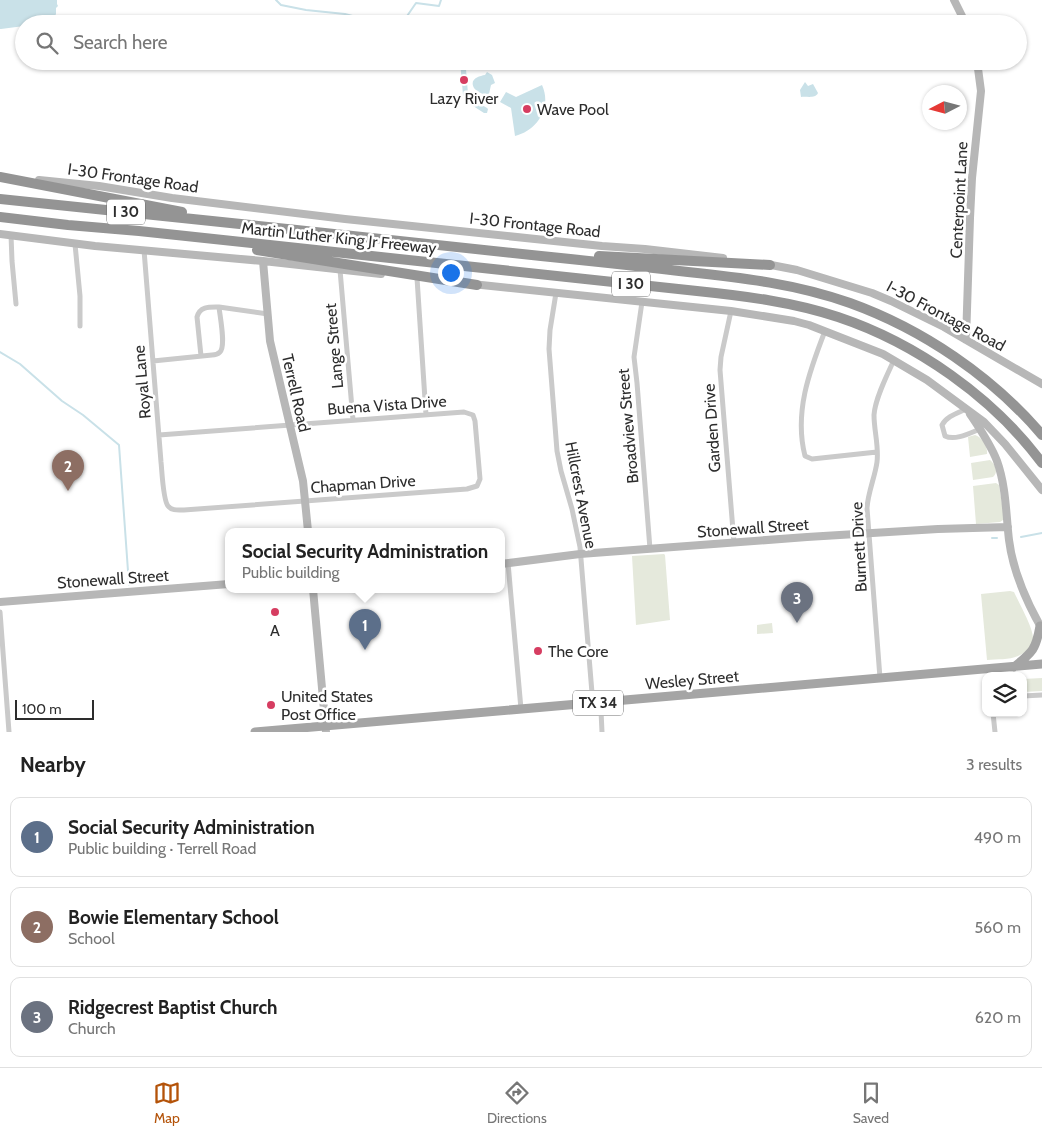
<!DOCTYPE html>
<meta charset="utf-8">
<style>
:root{--surface:#fff;--page:#f6f6f6;--text:#222;--muted:#767676;--line:#e0e0e0;--accent:#b45309}
body{margin:0;font-family:Cabin,sans-serif;background:var(--page);color:var(--text)}
.controls{position:absolute;right:15px;bottom:15px;display:grid;overflow:hidden;border-radius:10px;box-shadow:0 1px 4px #0004}
.controls button{width:45px;height:45px;display:grid;place-items:center;padding:0;border:0;border-bottom:1px solid var(--line);background:var(--surface);color:var(--text);font:25px sans-serif}
.compass{position:absolute;left:922px;top:85px;width:45px;height:45px;border-radius:50%;background:var(--surface);box-shadow:0 1px 4px #0004;rotate:264deg}
.scale{position:absolute;left:15px;bottom:12px;width:79px;box-sizing:border-box;padding-left:5px;border:2px solid #2d2d2d;border-top:0;font-size:14px;line-height:18px;white-space:nowrap;color:#2d2d2d;-webkit-text-stroke:4px #fff;paint-order:stroke}
.you{position:absolute;left:450px;top:272px;width:18px;height:18px;margin:-12px;border:4px solid #fff;border-radius:50%;background:#1a73e8;box-shadow:0 0 0 8px #1a73e833}
.badge{display:grid;place-items:center;width:32px;height:32px;border-radius:50%;background:var(--accent);color:#fff;font-size:16px;font-weight:700}
.pin{position:absolute;translate:-50% -41px;filter:drop-shadow(0 1px 2px #0008)}
.pin::after{content:'';position:absolute;top:26px;width:18px;height:15px;background:inherit;clip-path:polygon(0 0,100% 0,50% 100%)}
.popup{position:absolute;left:225px;top:528px;width:280px;height:65px;box-sizing:border-box;display:grid;place-content:center;border-radius:10px;background:var(--surface);filter:drop-shadow(0 1px 4px #0005);font-size:16px;white-space:nowrap;color:var(--muted)}
.popup b{font-size:19px;color:var(--text)}
.popup::after{content:'';position:absolute;left:50%;top:100%;margin-left:-10px;border:10px solid transparent;border-top-color:var(--surface)}
.list{margin:0;padding:0;list-style:none}
h2{display:flex;justify-content:space-between;align-items:center;height:65px;margin:0;padding:0 20px;font-size:21px}
h2 small{font-size:16px;font-weight:400;color:var(--muted)}
.list li{display:grid;grid-template-columns:32px 1fr auto;gap:15px;align-items:center;box-sizing:border-box;height:80px;margin:0 10px 10px;padding:0 10px;border:1px solid var(--line);border-radius:10px}
.list b{display:block;font-size:19px;white-space:nowrap}
.list p{margin:0;font-size:16px;white-space:nowrap;color:var(--muted)}
.list em{font-size:16px;font-style:normal;color:var(--muted)}
.icon{flex:none;width:28px;height:28px;fill:none;stroke:currentColor;stroke-width:2;stroke-linecap:round;stroke-linejoin:round}
.map{position:relative;flex:none;width:1042px;height:732px;overflow:hidden}
.search{position:absolute;background:var(--surface);box-shadow:0 1px 4px #0004;left:15px;right:15px;top:15px;height:55px;display:flex;align-items:center;gap:12px;box-sizing:border-box;padding:0 18px;border-radius:28px;color:var(--muted);font-size:19px}
.sheet{height:335px;background:var(--surface)}
nav{display:flex;justify-content:space-around;align-items:center;box-sizing:border-box;height:70px;border-top:1px solid var(--line);background:var(--surface);font-size:14px;color:var(--muted)}
nav a{display:grid;justify-items:center;gap:2px}
nav .on{color:var(--accent)}
.map>svg:first-child{display:block}
.green{fill:#e5e9dc}
.water{fill:#c9e1e8}
.lines{fill:none;stroke-linecap:round;stroke-linejoin:round}
.stream{stroke:#c9e1e8;stroke-width:2}
.street{stroke:#cacaca;stroke-width:5}
.secondary{stroke:#b7b7b7;stroke-width:8}
.primary{stroke:#a5a5a5;stroke-width:9}
.highway{stroke:#949494;stroke-width:10}
.poi-dot{fill:#d63d61;stroke:#fff;stroke-width:2}
.labels{text-anchor:middle;dominant-baseline:central;stroke-width:5;stroke-linejoin:round;paint-order:stroke}
.shield{fill:#fff;stroke:#6c6c6c;stroke-width:1}
.shield-label{font-size:15px;font-weight:bold;fill:#2d2d2d}
.poi-label{font-size:16px;fill:#2d2d2d;stroke:#fff;text-anchor:start}
.street-label{font-size:16px;fill:#2d2d2d;stroke:#fff}
</style>
<div class="map">
<svg width="1042" height="732" viewBox="0 0 1042 732">
<rect width="100%" height="100%" fill="#fff"/>
<path class="green" d="M975 435C982 437 988 447 987 454L970 457 968 437Z
M990 460C995 464 999 472 993 477L973 480 971 463Z
M996 483 999 485 1004 517 1003 520 1000 522 976 524 973 486Z
M664 554 665 555 670 620 636 625 632 556Z
M1010 591 1014 592C1019 603 1034 629 1033 639 1032 647 1025 653 1018 656 1009 660 997 659 987 660L981 594Z
M772 623 773 633 757 634V625Z
M1042 678V691L1023 692V679Z"/>
<path class="water" d="M0 0H57V4L58 6 56 8V14L52 21H49L47 24H24V26L1 29H0Z
M460 61H466V64H469V69H466L468 94 472 99 487 108 488 109 487 113H484L470 104 463 95Z
M487 72 492 75 495 83 491 85 489 94 485 95C481 93 476 91 474 88 469 79 479 76 485 75Z
M805 82 808 86 813 84 818 93C815 99 807 96 801 97L800 90Z
M542 85C552 107 538 130 515 136L511 108 500 102 506 92 516 97Z"/>
<g class="lines">
<path class="stream" d="M276 0 281 5 306 10 345 14 375 22 376 24
M400 24 405 19 416 3 439 6 441 0
M0 352 20 364 62 401 83 415 119 445 129 585
M1021 537 1042 533
M992 538H997"/>
<path class="street" d="M11 235 12 261 16 304
M75 244 80 296V326
M144 250 161 462C162 471 163 500 168 506 172 511 178 510 184 510L467 489 477 486 480 479 475 421 473 415 464 412 159 435
M340 270 353 420
M417 278 426 415
M556 293 550 330 549 349 557 451 561 471 572 509 580 547 592 693 601 711 602 732
M642 302 634 357 637 383 650 549
M731 311 721 357 720 370 734 543
M825 331C809 372 794 413 805 456L812 459 877 452
M201 356 197 317C200 306 210 307 219 307L268 314
M153 361 212 355C214 355 218 354 220 352 226 346 220 317 219 307
M966 409C958 413 947 416 942 425L945 436C955 441 970 433 980 429
M508 563 521 709
M0 612 9 732
M880 678 867 508C868 492 875 477 877 462 879 446 874 431 874 415 875 399 887 375 894 360
M1023 696 1042 695
M993 713 995 732"/>
<path class="secondary" d="M954 0 966 24
M39 180 99 186 172 198 345 219 602 246 645 249 723 258
M0 234 95 246 263 261 381 274
M263 261 270 341 303 481 308 531
M766 264 797 270 872 293 891 301 944 327 1042 384
M472 284 731 311 794 321 809 325 883 354 927 380 984 422 1005 444 1042 490
M966 340 970 218 972 178 981 91 977 61
M970 414C980 429 991 445 997 461 1006 486 1006 514 1009 540 1013 572 1026 601 1042 629
M501 564 580 554 807 537 938 529 1008 527
M313 589 326 732
M0 602 229 584"/>
<path class="primary" d="M1014 667C1033 652 1036 649 1040 626
M255 732 1042 664"/>
<path class="highway" d="M0 177 182 212
M0 199C180 218 361 236 541 256 590 261 639 266 688 272 744 278 796 284 850 303 922 329 992 376 1042 435
M0 217 68 225 139 231 697 291C745 296 793 302 838 317 916 343 993 397 1042 463
M257 250 477 285
M599 256 770 265"/>
</g>
<g class="poi-dot">
<circle cx="464" cy="80" r="5"/>
<circle cx="527" cy="109" r="5"/>
<circle cx="275" cy="612" r="5"/>
<circle cx="538" cy="651" r="5"/>
<circle cx="271" cy="705" r="5"/>
</g>
<g class="labels">
<g class="shield">
<rect x="107" y="199.5" width="38" height="25" rx="4"/>
<rect x="612" y="271.5" width="38" height="25" rx="4"/>
<rect x="573" y="690.5" width="50" height="25" rx="4"/>
</g>
<g class="shield-label">
<text x="126" y="212">I 30</text>
<text x="631" y="284">I 30</text>
<text x="598" y="703">TX 34</text>
</g>
<g class="poi-label">
<text x="464" y="98" text-anchor="middle">Lazy River</text>
<text x="537" y="109">Wave Pool</text>
<text x="275" y="630" text-anchor="middle">A</text>
<text x="548" y="651">The Core</text>
<text x="281" y="696">United States<tspan x="281" dy="18">Post Office</tspan></text>
</g>
<g class="street-label">
<text transform="translate(133 178) rotate(8)">I-30 Frontage Road</text>
<text transform="translate(959 200) rotate(-87)">Centerpoint Lane</text>
<text transform="translate(535 225) rotate(6)">I-30 Frontage Road</text>
<text transform="translate(339 238) rotate(6)">Martin Luther King Jr Freeway</text>
<text transform="translate(946 316) rotate(28)">I-30 Frontage Road</text>
<text transform="translate(334 346) rotate(-95)">Lange Street</text>
<text transform="translate(142 382) rotate(-95)">Royal Lane</text>
<text transform="translate(296 393) rotate(77)">Terrell Road</text>
<text transform="translate(387 405) rotate(-4)">Buena Vista Drive</text>
<text transform="translate(628 426) rotate(-95)">Broadview Street</text>
<text transform="translate(712 428) rotate(-94)">Garden Drive</text>
<text transform="translate(363 484) rotate(-4)">Chapman Drive</text>
<text transform="translate(581 495) rotate(79)">Hillcrest Avenue</text>
<text transform="translate(753 528) rotate(-4)">Stonewall Street</text>
<text transform="translate(859 547) rotate(-93)">Burnett Drive</text>
<text transform="translate(113 579) rotate(-4)">Stonewall Street</text>
<text transform="translate(692 680) rotate(-5)">Wesley Street</text>
</g>
</g>
</svg>
<div class="controls">
<button><svg class="icon" aria-label="layers" viewBox="0 0 24 24"><path d="M12 4l9 5-9 5-9-5zM3 14l9 5 9-5"/></svg></button>
</div>
<svg class="compass" viewBox="-18 -18 36 36"><path d="M0-13l5 13h-10z" fill="#e53935"/><path d="M0 13l5-13h-10z" fill="#767676"/></svg>
<div class="scale">100 m</div>
<div class="you"></div>
<div class="pin badge" style="left:365px;top:650px;background:#5c6f8a">1</div>
<div class="popup"><b>Social Security Administration</b>Public building</div>
<div class="pin badge" style="left:68px;top:491px;background:#8d6e63">2</div>
<div class="pin badge" style="left:797px;top:623px;background:#6b7280">3</div>
<div class="search"><svg class="icon" aria-label="search" viewBox="0 0 24 24"><circle cx="10" cy="10" r="6"/><path d="M15 15l6 6"/></svg>Search here</div>
</div>
<section class="sheet">
<h2>Nearby<small>3 results</small></h2>
<ul class="list">
<li><span class="badge" style="background:#5c6f8a">1</span><div><b>Social Security Administration</b><p>Public building · Terrell Road</p></div><em>490 m</em></li>
<li><span class="badge" style="background:#8d6e63">2</span><div><b>Bowie Elementary School</b><p>School</p></div><em>560 m</em></li>
<li><span class="badge" style="background:#6b7280">3</span><div><b>Ridgecrest Baptist Church</b><p>Church</p></div><em>620 m</em></li>
</ul>
</section>
<nav>
<a class="on"><svg class="icon" aria-label="map" viewBox="0 0 24 24"><path d="M3 6l6-2 6 2 6-2v14l-6 2-6-2-6 2zM9 4v14M15 6v14"/></svg>Map</a>
<a><svg class="icon" aria-label="directions" viewBox="0 0 24 24"><path d="M12 3l9 9-9 9-9-9zM9 14v-3h6M13 9l2 2-2 2"/></svg>Directions</a>
<a><svg class="icon" aria-label="saved" viewBox="0 0 24 24"><path d="M7 4h10v16l-5-4-5 4z"/></svg>Saved</a>
</nav>
